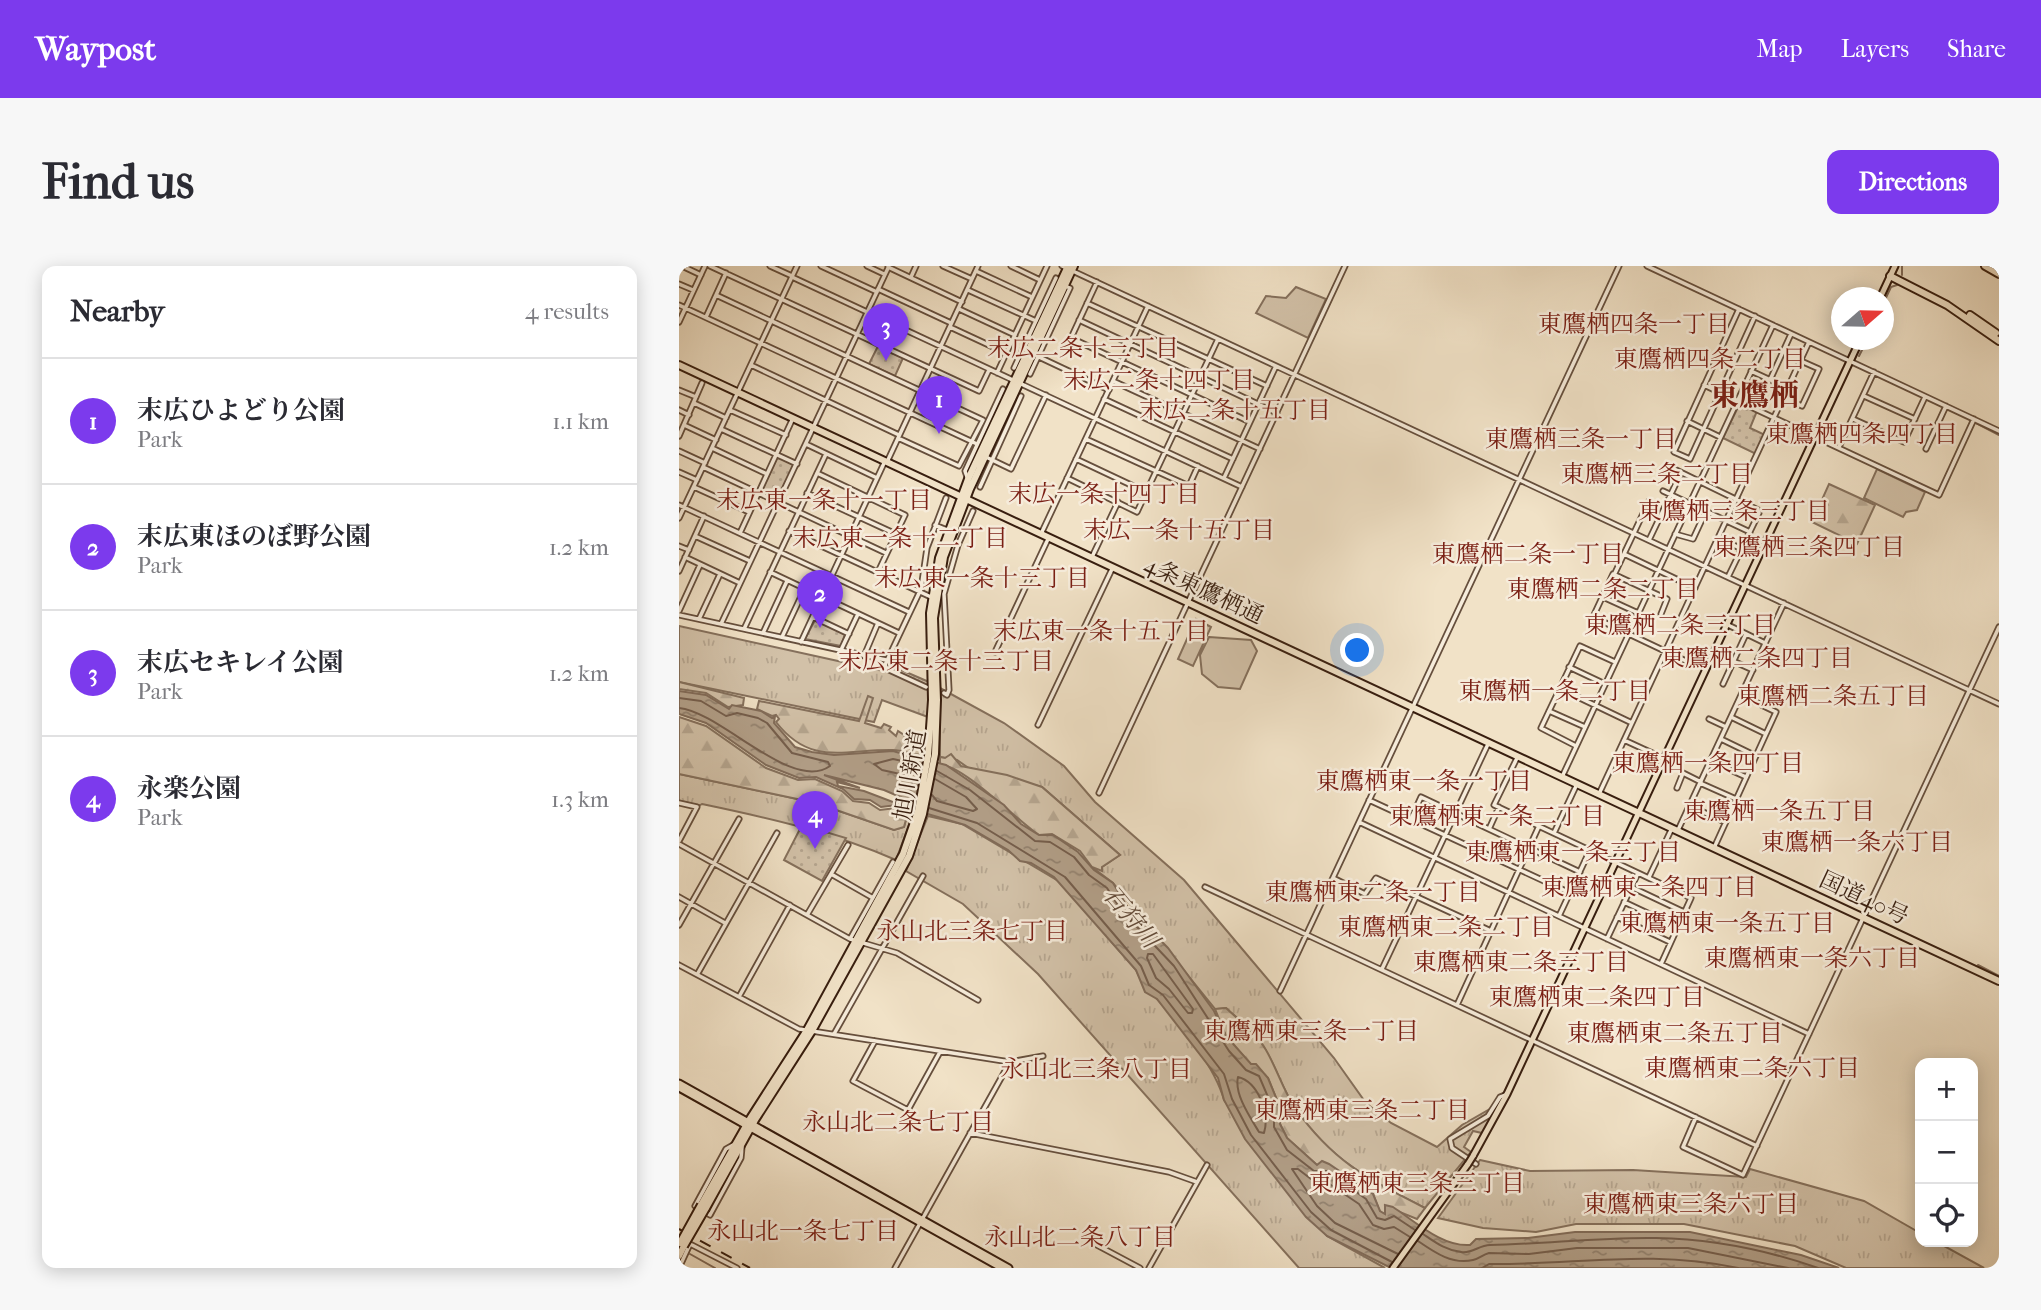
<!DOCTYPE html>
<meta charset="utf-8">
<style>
:root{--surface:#fff;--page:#f7f7f7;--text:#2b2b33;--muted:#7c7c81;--line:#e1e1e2;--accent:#7c3aed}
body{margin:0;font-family:"IM FELL French Canon","Noto Serif JP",serif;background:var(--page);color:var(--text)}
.controls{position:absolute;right:21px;bottom:21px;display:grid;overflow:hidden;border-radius:14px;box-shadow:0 4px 18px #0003}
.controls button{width:63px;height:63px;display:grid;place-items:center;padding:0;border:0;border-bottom:2px solid var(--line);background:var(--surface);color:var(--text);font:35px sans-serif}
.compass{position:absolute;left:1152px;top:21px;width:63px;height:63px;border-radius:50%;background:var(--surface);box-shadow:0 4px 18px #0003;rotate:70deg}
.you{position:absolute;left:679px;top:385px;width:24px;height:24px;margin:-18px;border:5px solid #fff;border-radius:50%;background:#1a73e8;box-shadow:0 0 0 10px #1a73e833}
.badge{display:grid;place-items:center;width:46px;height:46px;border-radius:50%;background:var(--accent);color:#fff;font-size:23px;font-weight:700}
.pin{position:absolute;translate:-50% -58px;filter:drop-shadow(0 2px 4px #0008)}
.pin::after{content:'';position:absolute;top:37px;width:24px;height:21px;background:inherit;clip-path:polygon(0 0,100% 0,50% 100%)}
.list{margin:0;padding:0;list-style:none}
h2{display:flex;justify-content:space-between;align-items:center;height:91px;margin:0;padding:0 28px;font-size:30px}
h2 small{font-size:23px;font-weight:400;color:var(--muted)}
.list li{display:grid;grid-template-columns:46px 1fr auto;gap:21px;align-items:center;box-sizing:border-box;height:126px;padding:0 28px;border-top:2px solid var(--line)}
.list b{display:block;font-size:26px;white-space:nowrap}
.list p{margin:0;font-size:23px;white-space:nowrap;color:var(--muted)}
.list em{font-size:23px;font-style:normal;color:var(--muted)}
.icon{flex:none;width:38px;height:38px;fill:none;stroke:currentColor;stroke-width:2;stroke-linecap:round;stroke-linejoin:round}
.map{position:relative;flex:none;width:1320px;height:1002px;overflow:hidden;border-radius:14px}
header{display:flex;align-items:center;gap:42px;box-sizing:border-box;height:98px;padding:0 35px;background:var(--accent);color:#fff}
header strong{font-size:33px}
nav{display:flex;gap:38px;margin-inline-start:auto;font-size:24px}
.intro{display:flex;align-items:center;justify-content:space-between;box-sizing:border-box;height:168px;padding:0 42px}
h1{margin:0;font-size:49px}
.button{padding:18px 32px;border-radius:14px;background:var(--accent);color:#fff;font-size:24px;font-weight:700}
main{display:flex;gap:42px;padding:0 42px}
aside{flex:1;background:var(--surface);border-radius:14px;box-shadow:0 4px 18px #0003}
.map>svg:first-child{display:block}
.grass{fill:url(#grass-tufts);stroke:#85705c;stroke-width:2}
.forest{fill:url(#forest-firs);stroke:#85705c;stroke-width:2}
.park{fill:url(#park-dots);stroke:#85705c;stroke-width:2}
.garden{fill:#d2c1a8;stroke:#85705c;stroke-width:2}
.water{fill:url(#water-ripples);stroke:#816b58;stroke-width:2;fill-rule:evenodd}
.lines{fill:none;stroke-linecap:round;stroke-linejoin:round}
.shore{stroke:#755e4c;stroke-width:2}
.stream{stroke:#816b58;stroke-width:2}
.minor-casing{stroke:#664f3d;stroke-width:7}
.major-casing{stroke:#381e0f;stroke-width:9}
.highway-casing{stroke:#381e0f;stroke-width:10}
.minor{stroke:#f6ecdb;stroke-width:3.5}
.major{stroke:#f1e2c7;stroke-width:5}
.highway{stroke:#f1e2c7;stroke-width:6}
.rail{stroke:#381e0f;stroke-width:2;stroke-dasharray:12 12;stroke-linecap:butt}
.major-bridge-casing{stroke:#381e0f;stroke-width:9;stroke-linecap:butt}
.highway-bridge-casing{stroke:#381e0f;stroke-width:10;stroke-linecap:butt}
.major-bridge{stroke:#f1e2c7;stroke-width:5}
.highway-bridge{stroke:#f1e2c7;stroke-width:6}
.labels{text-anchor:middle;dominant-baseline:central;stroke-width:5;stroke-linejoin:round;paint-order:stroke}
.street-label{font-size:23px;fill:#381e0f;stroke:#f6ecdb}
.neighbourhood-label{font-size:24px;fill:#7a1f14;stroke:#f6ecdb}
.water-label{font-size:24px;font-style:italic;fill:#634b39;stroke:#f6ecdb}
.district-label{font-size:30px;font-weight:bold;fill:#7a1f14;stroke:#f6ecdb}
</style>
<header>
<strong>Waypost</strong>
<nav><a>Map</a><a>Layers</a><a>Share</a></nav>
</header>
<div class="intro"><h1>Find us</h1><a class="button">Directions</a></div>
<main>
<aside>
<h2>Nearby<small>4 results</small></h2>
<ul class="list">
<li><span class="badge">1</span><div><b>末広ひよどり公園</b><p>Park</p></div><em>1.1 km</em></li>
<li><span class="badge">2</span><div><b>末広東ほのぼ野公園</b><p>Park</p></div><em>1.2 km</em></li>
<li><span class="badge">3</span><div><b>末広セキレイ公園</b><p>Park</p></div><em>1.2 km</em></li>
<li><span class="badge">4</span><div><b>永楽公園</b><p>Park</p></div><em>1.3 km</em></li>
</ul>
</aside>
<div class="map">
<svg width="1320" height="1002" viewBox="0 0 1320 1002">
<defs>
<pattern id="grass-tufts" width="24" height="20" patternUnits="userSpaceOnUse" patternTransform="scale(1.75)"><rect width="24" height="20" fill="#d2c1a8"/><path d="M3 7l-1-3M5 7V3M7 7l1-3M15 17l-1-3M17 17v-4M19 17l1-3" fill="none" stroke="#b5a58f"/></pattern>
<pattern id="forest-firs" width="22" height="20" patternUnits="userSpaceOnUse" patternTransform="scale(1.75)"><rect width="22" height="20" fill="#d2c1a8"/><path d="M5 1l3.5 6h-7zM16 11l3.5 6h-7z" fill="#b5a58f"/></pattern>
<pattern id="park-dots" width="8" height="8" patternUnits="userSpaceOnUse" patternTransform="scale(1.75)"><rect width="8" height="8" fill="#d2c1a8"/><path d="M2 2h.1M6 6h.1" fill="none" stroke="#b5a58f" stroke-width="1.8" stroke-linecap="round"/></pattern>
<pattern id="water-ripples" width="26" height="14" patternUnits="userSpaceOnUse" patternTransform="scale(1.75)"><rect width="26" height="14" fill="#b29f88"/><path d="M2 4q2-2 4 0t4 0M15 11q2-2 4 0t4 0" fill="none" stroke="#92816e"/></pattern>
</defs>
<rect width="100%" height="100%" fill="#f1e2c7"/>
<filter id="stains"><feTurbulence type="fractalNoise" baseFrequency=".00286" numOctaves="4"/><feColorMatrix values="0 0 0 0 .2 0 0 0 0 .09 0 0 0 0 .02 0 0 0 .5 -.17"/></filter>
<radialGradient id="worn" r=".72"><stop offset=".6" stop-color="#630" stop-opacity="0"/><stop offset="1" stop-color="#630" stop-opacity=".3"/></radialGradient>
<path class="grass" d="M0 360 200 404 204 396 250 416 249 451 203 434 195 456 0 416Z
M261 422 325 457 385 500 416 536 505 614 655 792 687 837 712 857 758 881 783 859 811 843V854L803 867 794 865 785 881 792 886 746 942C689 913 654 896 616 842 604 824 598 803 587 785 578 768 561 755 547 742L536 743 434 617 413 601 423 604V601L441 589 363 521 291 503 278 494 261 491Z
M0 508 137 537 215 564 225 561 229 546 234 548 217 594C153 566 90 552 23 538L18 541 0 537Z
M249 550 283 558 381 616 457 704C463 719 469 723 479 734 503 760 536 801 545 834L648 970 706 1002H620L359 708 284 638 227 605Z
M801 894 851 905 954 904 1067 911 1071 903 1185 935 1241 967V976H1258L1305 1002H1167L1116 980 1005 958H897L857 966 804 962 759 952Z"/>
<path class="forest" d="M1150 218 1196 239 1178 278 1133 256Z
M0 416 65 432 64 439 49 441 27 427 0 423Z
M189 430 194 432 186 457 202 462 205 458 212 461 210 464 217 470 219 465 225 469 229 477 236 472 241 475 238 479 242 481V489C233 488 223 484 214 484 166 483 132 501 97 456L100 453 97 449 93 450 78 443 80 435 180 455Z
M0 451 27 460 87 502 119 514 136 513 163 525 174 535 190 537 201 544 217 542 229 546 225 561 215 564 137 537 0 508Z
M272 488 282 500 328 509 363 521 441 589 423 601V605L413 601 401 585 373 568 360 569C341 557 281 496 261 499V491L266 492Z
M547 742C561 755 578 768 587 784 598 803 604 824 616 842 654 896 689 913 746 942L738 953 706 940 707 949 701 946 694 928 644 896 638 899 608 872 601 858 602 844 589 812 572 799 547 770 536 743Z"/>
<path class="park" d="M199 80 224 92 216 110 190 98Z
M1061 137 1078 145 1071 162 1086 169 1077 188 1044 172Z
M99 190 116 198 100 235 82 226Z
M136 354 166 368 162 380 126 373Z
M123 559 167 572 143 615 105 594Z"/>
<path class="garden" d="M617 21 647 33 629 72 577 47 587 30 607 32Z
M1198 203 1246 226 1238 244 1227 246 1224 251 1185 232Z
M517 353 532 361 514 400 499 393Z
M530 371 572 374 578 385 561 423 539 421 523 408 521 389Z"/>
<path class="water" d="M0 425 27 429 50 443 53 439 82 445 93 452 96 450 95 457 116 481 133 486 155 489 214 485 267 499 325 539 342 558 360 569H374L399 586 415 604 434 617 448 640 489 682 535 745 547 770 572 798H577L589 812 602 844 601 858 608 872 638 899 643 895 650 898 694 928 701 945 706 948V939L714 941C737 956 763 981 791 979L797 973 849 972 896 966H1011L1122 989 1160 1002H712L648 970 627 951 566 873 545 834 539 812 478 733 466 726 457 704 375 611 352 597 341 595 329 584 286 559 218 539 202 541 191 534 175 533 164 523 137 511 120 512 87 499 27 457 0 448ZM145 509 205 524 242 540 240 546 185 525 159 520 158 516 181 522Z"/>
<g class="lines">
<path class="shore" d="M0 432 22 435 47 450 58 447 79 452 88 457 113 487 149 496 151 500C113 527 42 446 0 442
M258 505 291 524 356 575 371 576 395 591 410 609 428 622 442 644 495 700 550 785 567 804 580 810 595 845V861L608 884 635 905H648L687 933 698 952 706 954 715 950 736 964
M253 529 258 535 294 545 298 543 287 531 256 513
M237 530 231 526 233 517 230 510 203 504 195 498 214 493 242 499
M250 542 298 557 386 611 462 700 470 719 484 729 545 808 553 833 572 869 632 946 652 964 713 996
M469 688H474L514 743 513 747H509L490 723 477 712 468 692Z
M559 811C579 816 591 847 585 867L580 866C571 851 555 828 559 811Z
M744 968C756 976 766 984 782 986 793 988 800 979 811 979 867 978 921 971 977 972 1030 973 1088 984 1139 1002
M739 975C755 986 773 999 794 994 800 993 803 989 810 987L850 988 898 982H1009L1109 1002
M719 988 656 957 638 940 613 903H619L632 913 646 915 680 938 694 959 705 963 715 961 731 971
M803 1002 810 998C898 999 970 983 1059 1002"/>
<path class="stream" d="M1223 9V0
M1204 38 1212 21 1218 19
M1180 90 1188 74
M1297 157 1320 169
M1299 699 1320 710
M11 988 36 1002"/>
<defs>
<path id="minor" d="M3 0 22 9
M31 0 300 125 310 104
M91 0 113 10
M142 0 198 26
M188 0 205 8
M264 0 293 13
M332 0 361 14
M383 0 1320 438
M968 0 1320 165
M209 1 283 36
M297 5 353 31
M113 11 563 221
M232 11 237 0
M418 16 392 72 571 156
M0 18 14 24
M199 23 272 57
M289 24 357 55
M37 29 304 154 280 200 219 172
M408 37 588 120
M0 39 298 178
M280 43 336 69
M1060 43 995 186 1011 193 1076 50
M27 51 47 7
M400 54 598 147
M0 56 26 0
M271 61 327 87
M360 91 430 124
M72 99 220 169
M335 102 377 12
M1072 105 1109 122
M318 107 368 0
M351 108 391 22 386 20
M1091 114 1112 68
M434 115 581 183
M1025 119 1260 229 1295 153
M0 124 17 131
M1185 130 1236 153
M1105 132 1123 140 1140 103 1122 95
M425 133 554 193
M15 137 47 152
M0 144 10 149
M51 144 107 169
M1174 153 1225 176 1246 131
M1008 155 1041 171
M5 159 37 174
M42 163 118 198
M0 170 23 117
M407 173 510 220 519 200
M127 178 198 212
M1160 181 1195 106
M33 182 88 208
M1247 183 1267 140
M0 185 26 197
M307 191 332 203 367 129
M397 193 467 226
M208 196 299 0
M24 201 207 287
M995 203 1079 244 1080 247 1049 311
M0 206 18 214
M138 207 226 249 199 306
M288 211 286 205 324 123
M388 212 458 246 539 73
M545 212 597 100
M15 221 70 246
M301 221 342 130
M984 225 1071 266
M128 227 217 268
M0 239 230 346
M0 252 118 0
M256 259 268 264
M110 265 252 331
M61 267 114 152
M362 268 469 40
M996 268 1014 273 1027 245
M16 270 71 295
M1039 272 1063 283
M970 274 1002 207
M0 280 10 284
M945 288 1016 322
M6 291 61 317
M413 291 439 236
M0 305 25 250
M91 306 220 367
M935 309 970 235
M924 331 959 347
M0 345 21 299
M982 348 988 333 934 308 914 351 1009 396
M0 349 207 394
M134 351 170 368
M20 353 41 308
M42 358 210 0
M1047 358 1086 377
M65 363 147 188
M84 367 108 315
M103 371 126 322
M122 376 206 195
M162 384 179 348
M316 386 370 271
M185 390 199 357
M1054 395 1074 404
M890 401 926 418
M1044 418 1067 368
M247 421 208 403 206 399 242 323 248 282 267 232
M880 422 953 457
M265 427 268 429 270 424 265 328 279 279 294 245
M870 445 906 461
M1052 451 1087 468
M1030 453 1047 461
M359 459 434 301
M1042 473 1077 490
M945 474 984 492
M897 480 862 462 901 380 936 396
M839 490 815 539 1012 632 982 698
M1032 495 1067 511
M883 511 1094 59
M1021 517 1057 533
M998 522 1004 507 1022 516
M420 527 666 0
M920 528 1130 76
M690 534 891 627
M0 537 18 541 0 575
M1011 540 1046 556
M732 553 742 531 901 606
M680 556 1130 768
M810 563 820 541
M999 564 1105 337
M875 567 898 518
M0 578 171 673 218 687 299 734
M1035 582 1097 446 1062 429
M152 608 194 632
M970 611 993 562
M654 612 686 628 697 612 812 665
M526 621 1078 880
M952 621 1005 646
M0 631 46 657
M945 636 998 661
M128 649 169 579
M880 650 911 584
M938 651 991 676
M0 659 60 553
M171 673 214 596
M928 673 959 607
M0 699 120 763 331 796 364 790
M703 703 810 476
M19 707 98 567
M601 725 940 0
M61 729 111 639
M778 739 860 560
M155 768 244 610
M196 775 174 815 229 844 261 786
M1017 851 1004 881 1064 909 1320 361
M291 867 490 906 518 916
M54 879 47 883 16 940 31 949 62 892 63 881
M797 898 773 882 771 873 809 850 821 831 826 829
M414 977 461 1002
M13 979 58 1002
M0 1002 11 978
M216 1002 331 796
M470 1002 528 899"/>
<path id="major" d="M1201 32 1216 0
M0 817 330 1002
M0 822 322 1002
M794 890 828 828 1181 74
M714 1002 789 898"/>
<path id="highway" d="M1306 0 1320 8
M1317 0 1320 2
M1211 10 1268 39 1320 75
M1291 49 1317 67
M0 99 1320 715
M22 939 72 851 128 764 224 588 239 545 249 490 253 434 251 347 260 292 289 213 389 0
M27 942 76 854 133 765 230 590 244 548 256 488 258 434 255 352 265 291 291 223 395 0
M0 990 5 980"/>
</defs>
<use href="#minor" class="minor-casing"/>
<use href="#major" class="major-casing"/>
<use href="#highway" class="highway-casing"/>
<use href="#minor" class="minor"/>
<use href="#major" class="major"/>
<use href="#highway" class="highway"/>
<path class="rail" d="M0 963 71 1002"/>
<defs>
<path id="major-bridge" d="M789 898 794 890"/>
<path id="highway-bridge" d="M1 977 22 939
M5 980 27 942"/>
</defs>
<use href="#major-bridge" class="major-bridge-casing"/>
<use href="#highway-bridge" class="highway-bridge-casing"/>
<use href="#major-bridge" class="major-bridge"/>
<use href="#highway-bridge" class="highway-bridge"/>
</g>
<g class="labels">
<g class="street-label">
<text transform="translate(525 324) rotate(25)">4条東鷹栖通</text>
<text transform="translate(231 509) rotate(-80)">旭川新道</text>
<text transform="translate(1185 632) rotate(25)">国道40号</text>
</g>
<g class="neighbourhood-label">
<text x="955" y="58">東鷹栖四条一丁目</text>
<text x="404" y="82">末広二条十三丁目</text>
<text x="1031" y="93">東鷹栖四条二丁目</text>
<text x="480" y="114">末広二条十四丁目</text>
<text x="556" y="144">末広二条十五丁目</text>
<text x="1183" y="168">東鷹栖四条四丁目</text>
<text x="902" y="173">東鷹栖三条一丁目</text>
<text x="978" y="208">東鷹栖三条二丁目</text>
<text x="425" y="228">末広一条十四丁目</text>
<text x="145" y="234">末広東一条十一丁目</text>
<text x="1055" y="245">東鷹栖三条三丁目</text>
<text x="500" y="264">末広一条十五丁目</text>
<text x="221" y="272">末広東一条十二丁目</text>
<text x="1130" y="281">東鷹栖三条四丁目</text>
<text x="849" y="288">東鷹栖二条一丁目</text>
<text x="303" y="312">末広東一条十三丁目</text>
<text x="924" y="323">東鷹栖二条二丁目</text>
<text x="1001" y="359">東鷹栖二条三丁目</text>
<text x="422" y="365">末広東一条十五丁目</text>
<text x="1078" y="392">東鷹栖二条四丁目</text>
<text x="267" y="395">末広東二条十三丁目</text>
<text x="876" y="425">東鷹栖一条二丁目</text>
<text x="1154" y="430">東鷹栖二条五丁目</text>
<text x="1029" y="497">東鷹栖一条四丁目</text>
<text x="745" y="515">東鷹栖東一条一丁目</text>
<text x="1100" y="545">東鷹栖一条五丁目</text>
<text x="818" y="550">東鷹栖東一条二丁目</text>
<text x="1178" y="576">東鷹栖一条六丁目</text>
<text x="894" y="586">東鷹栖東一条三丁目</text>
<text x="970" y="621">東鷹栖東一条四丁目</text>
<text x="694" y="626">東鷹栖東二条一丁目</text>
<text x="1048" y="657">東鷹栖東一条五丁目</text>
<text x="767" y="661">東鷹栖東二条二丁目</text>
<text x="293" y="665">永山北三条七丁目</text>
<text x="1133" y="692">東鷹栖東一条六丁目</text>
<text x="842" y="696">東鷹栖東二条三丁目</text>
<text x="918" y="731">東鷹栖東二条四丁目</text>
<text x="632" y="765">東鷹栖東三条一丁目</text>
<text x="996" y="767">東鷹栖東二条五丁目</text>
<text x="1073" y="802">東鷹栖東二条六丁目</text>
<text x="417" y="803">永山北三条八丁目</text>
<text x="683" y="844">東鷹栖東三条二丁目</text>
<text x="219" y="856">永山北二条七丁目</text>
<text x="738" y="917">東鷹栖東三条三丁目</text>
<text x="1012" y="938">東鷹栖東三条六丁目</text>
<text x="124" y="965">永山北一条七丁目</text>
<text x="401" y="971">永山北二条八丁目</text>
</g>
<g class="water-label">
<text transform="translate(452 651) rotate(50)">石狩川</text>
</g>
<g class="district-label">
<text x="1075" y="129">東鷹栖</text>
</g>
</g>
<rect width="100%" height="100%" filter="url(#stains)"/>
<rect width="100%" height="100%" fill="url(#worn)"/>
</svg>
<div class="controls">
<button>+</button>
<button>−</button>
<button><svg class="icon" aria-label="locate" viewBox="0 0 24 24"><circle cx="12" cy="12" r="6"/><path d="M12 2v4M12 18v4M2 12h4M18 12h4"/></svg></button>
</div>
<svg class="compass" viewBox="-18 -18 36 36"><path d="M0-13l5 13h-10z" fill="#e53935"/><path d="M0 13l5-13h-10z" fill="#7c7c81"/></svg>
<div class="you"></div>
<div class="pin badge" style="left:260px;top:168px">1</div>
<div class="pin badge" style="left:141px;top:362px">2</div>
<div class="pin badge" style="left:207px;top:95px">3</div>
<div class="pin badge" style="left:136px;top:583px">4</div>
</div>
</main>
